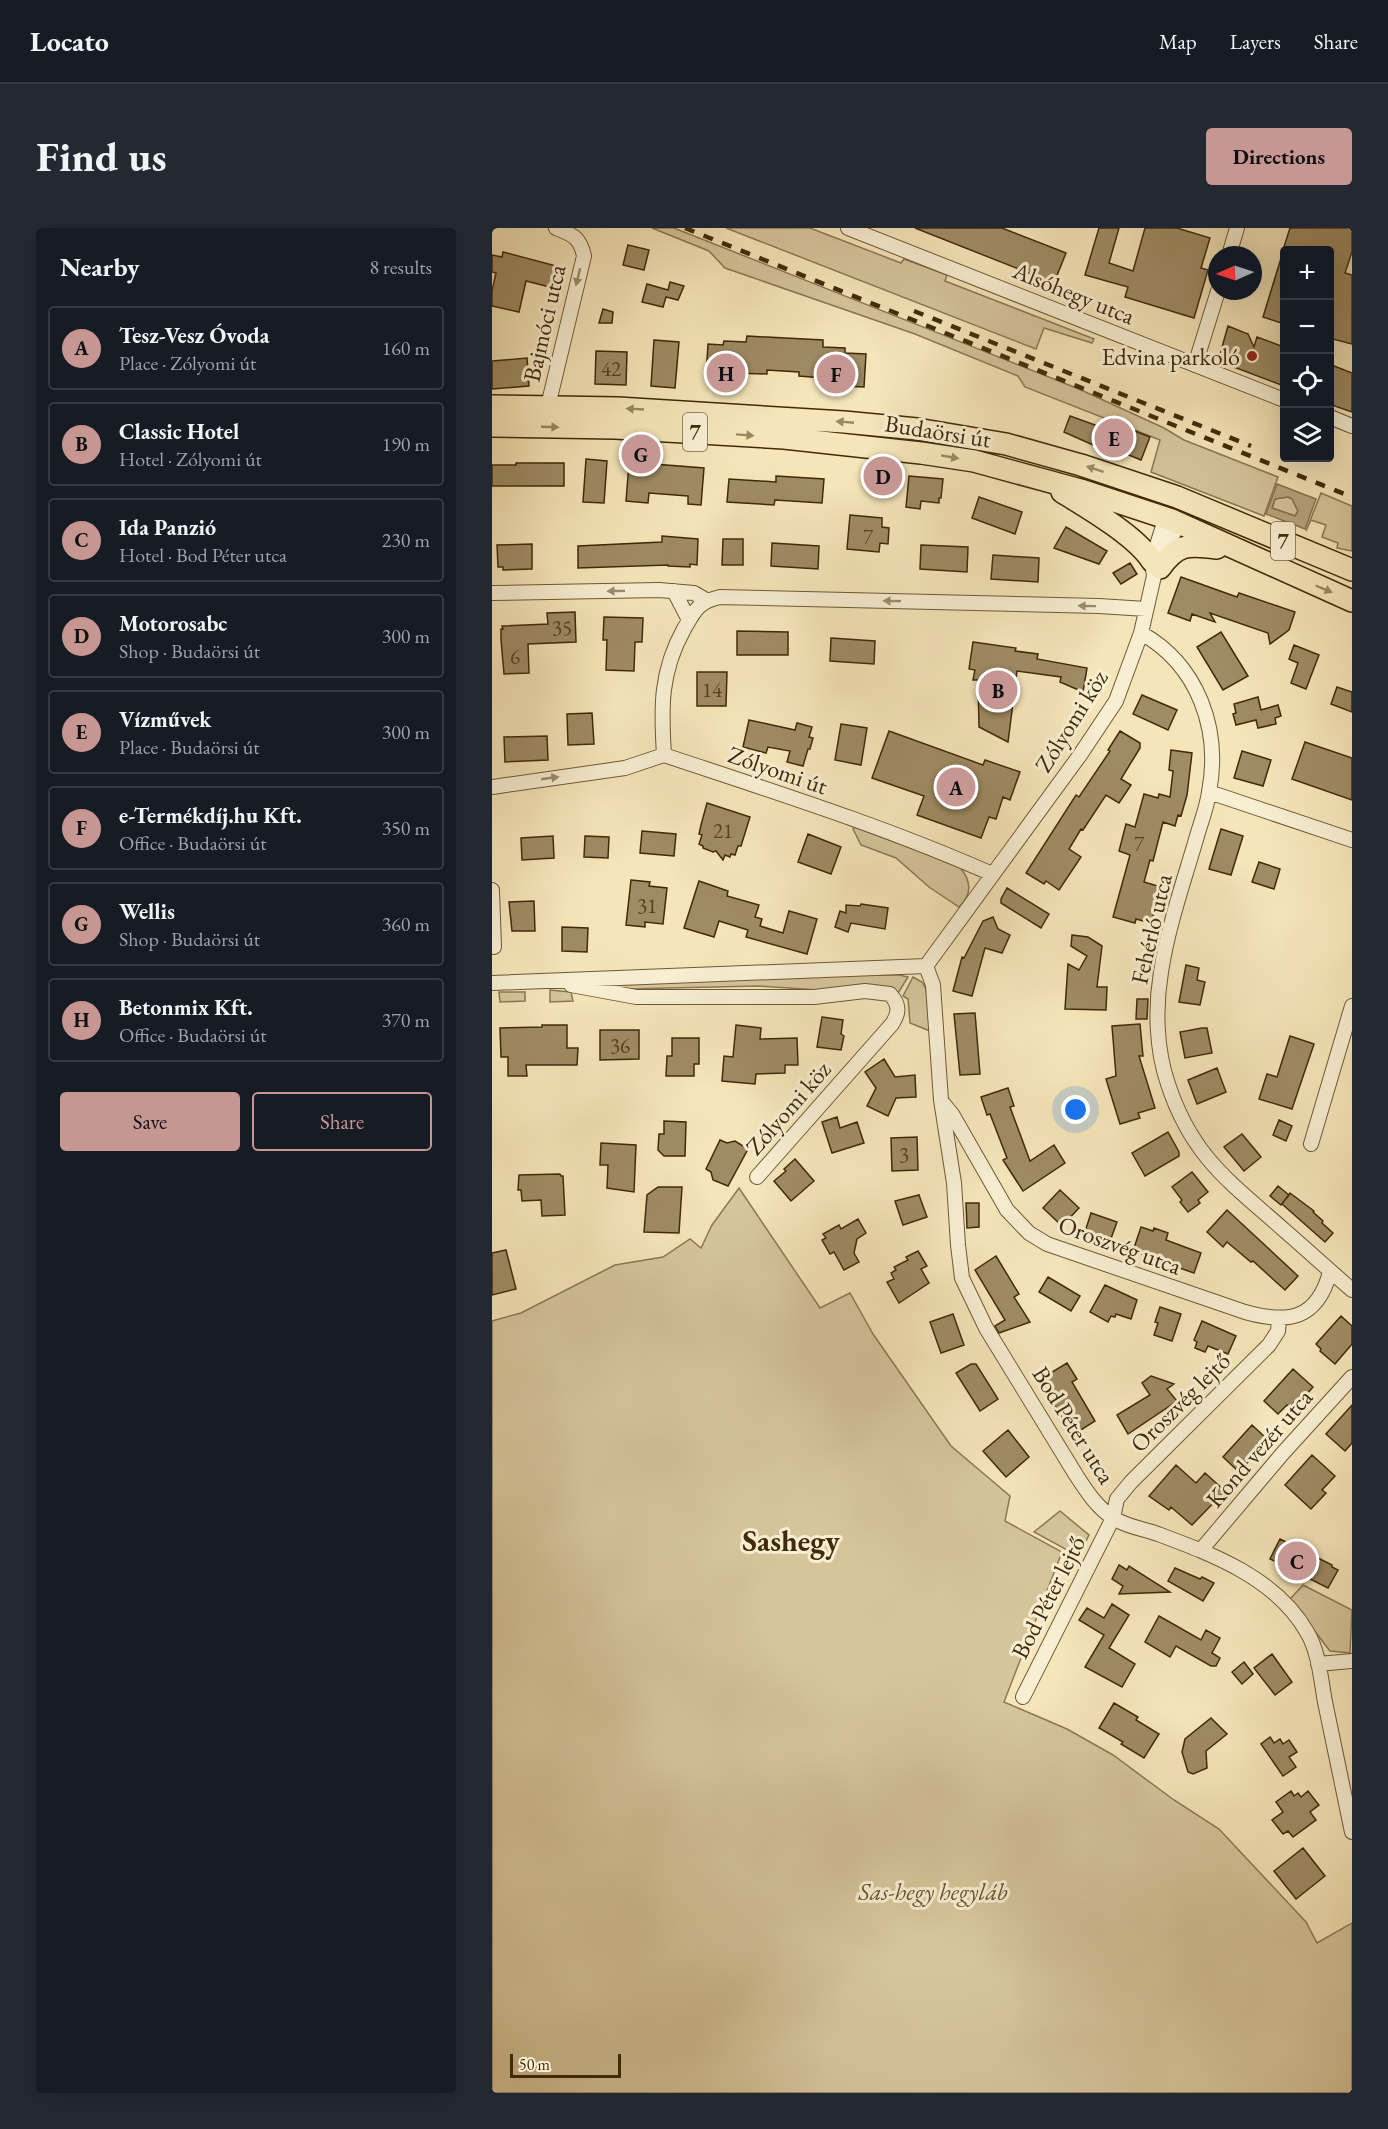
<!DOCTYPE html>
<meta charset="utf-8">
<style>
:root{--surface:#171b24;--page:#242831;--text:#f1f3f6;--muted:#9ea1a6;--line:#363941;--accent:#c59692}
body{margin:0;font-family:"EB Garamond",serif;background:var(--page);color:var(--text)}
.controls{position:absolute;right:18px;top:18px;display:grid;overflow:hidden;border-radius:6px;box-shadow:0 6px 24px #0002}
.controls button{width:54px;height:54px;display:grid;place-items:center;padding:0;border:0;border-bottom:2px solid var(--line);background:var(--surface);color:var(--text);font:30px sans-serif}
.compass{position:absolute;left:716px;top:18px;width:54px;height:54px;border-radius:50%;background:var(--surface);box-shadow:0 6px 24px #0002;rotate:267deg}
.scale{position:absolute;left:18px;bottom:15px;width:111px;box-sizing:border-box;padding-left:6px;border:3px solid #412a08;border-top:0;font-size:16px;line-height:21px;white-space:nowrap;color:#412a08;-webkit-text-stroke:4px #f8eed2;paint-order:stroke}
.you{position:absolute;left:584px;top:882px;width:21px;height:21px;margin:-15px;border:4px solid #fff;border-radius:50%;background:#1a73e8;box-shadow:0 0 0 9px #1a73e833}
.badge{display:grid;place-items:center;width:39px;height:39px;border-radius:50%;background:var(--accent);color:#111;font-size:20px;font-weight:700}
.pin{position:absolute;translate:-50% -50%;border:3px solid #fff;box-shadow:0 2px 6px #0006}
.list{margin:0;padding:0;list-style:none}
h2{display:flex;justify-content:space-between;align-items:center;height:78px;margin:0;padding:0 24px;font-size:26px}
h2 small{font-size:20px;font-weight:400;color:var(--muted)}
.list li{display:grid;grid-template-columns:39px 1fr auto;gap:18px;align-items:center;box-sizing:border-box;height:84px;margin:0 12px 12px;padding:0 12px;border:2px solid var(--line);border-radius:6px}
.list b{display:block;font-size:22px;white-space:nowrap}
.list p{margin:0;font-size:20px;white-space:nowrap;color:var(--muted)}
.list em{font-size:20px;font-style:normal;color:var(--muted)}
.actions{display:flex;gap:12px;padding:18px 24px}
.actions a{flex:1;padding:14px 0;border:2px solid var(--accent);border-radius:6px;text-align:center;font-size:21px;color:var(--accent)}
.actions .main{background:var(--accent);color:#111}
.icon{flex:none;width:33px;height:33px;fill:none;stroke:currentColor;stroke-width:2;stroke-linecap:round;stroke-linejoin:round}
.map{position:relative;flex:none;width:860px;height:1865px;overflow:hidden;border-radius:6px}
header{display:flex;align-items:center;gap:36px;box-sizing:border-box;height:84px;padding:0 30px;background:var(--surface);border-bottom:2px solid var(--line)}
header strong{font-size:28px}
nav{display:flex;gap:33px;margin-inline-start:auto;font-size:21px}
.intro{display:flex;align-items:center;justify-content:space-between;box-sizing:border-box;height:144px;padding:0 36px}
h1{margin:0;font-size:42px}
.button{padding:15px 27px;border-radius:6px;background:var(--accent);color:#111;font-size:21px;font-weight:700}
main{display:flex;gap:36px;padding:0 36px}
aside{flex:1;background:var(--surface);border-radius:6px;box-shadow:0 6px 24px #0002}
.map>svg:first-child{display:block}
.green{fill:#d6c59b;stroke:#8c7852;stroke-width:1.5}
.water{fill:#b8a57d;stroke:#88744e;stroke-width:1.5;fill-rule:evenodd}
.building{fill:#9f8b64;stroke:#412a08;stroke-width:1.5}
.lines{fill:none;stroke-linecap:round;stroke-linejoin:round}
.street-casing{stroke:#6e5934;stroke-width:16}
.primary-casing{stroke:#412a08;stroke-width:24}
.street{stroke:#f8eed2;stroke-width:14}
.primary{stroke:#f5e5b9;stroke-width:21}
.rail{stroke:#412a08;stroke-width:4.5;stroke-dasharray:10 10;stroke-linecap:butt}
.oneway{fill:#9c8c6d}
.oneway2{fill:#9b8860}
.poi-dot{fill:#8f2418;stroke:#f8eed2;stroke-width:2}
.labels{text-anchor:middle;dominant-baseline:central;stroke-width:6;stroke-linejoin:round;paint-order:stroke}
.number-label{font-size:21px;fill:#58421f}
.shield{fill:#f8eed2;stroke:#786545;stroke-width:1.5}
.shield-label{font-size:22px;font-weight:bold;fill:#412a08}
.street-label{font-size:24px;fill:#412a08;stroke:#f8eed2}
.poi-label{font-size:24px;fill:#412a08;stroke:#f8eed2;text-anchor:end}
.park-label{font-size:24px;font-style:italic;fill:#66512d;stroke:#f8eed2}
.district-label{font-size:30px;font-weight:bold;fill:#412a08;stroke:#f8eed2}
</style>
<header>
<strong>Locato</strong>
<nav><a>Map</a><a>Layers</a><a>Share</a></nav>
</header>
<div class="intro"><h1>Find us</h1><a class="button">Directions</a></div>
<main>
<aside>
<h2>Nearby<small>8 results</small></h2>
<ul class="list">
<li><span class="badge">A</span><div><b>Tesz-Vesz Óvoda</b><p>Place · Zólyomi út</p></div><em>160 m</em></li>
<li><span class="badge">B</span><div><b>Classic Hotel</b><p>Hotel · Zólyomi út</p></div><em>190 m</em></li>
<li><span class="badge">C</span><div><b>Ida Panzió</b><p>Hotel · Bod Péter utca</p></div><em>230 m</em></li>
<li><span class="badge">D</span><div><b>Motorosabc</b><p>Shop · Budaörsi út</p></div><em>300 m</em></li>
<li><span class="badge">E</span><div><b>Vízművek</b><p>Place · Budaörsi út</p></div><em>300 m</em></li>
<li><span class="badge">F</span><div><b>e-Termékdíj.hu Kft.</b><p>Office · Budaörsi út</p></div><em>350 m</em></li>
<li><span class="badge">G</span><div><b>Wellis</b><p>Shop · Budaörsi út</p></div><em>360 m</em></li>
<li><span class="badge">H</span><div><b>Betonmix Kft.</b><p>Office · Budaörsi út</p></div><em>370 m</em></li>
</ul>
<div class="actions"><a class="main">Save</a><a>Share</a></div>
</aside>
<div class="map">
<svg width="860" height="1865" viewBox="0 0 860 1865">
<rect width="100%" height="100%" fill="#f5e5b9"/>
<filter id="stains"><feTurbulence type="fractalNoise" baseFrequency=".00333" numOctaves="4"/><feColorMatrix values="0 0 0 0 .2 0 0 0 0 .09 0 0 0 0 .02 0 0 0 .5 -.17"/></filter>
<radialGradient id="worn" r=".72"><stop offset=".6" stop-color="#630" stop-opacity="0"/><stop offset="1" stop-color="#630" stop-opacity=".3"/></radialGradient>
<path class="green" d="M160 0H182L587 161 672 200 692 212 786 249 772 288 659 244 668 212 533 159 526 148 423 106 233 40 217 23Z
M234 0H318L409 35 412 31 455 47 453 53 602 111 600 115 552 100 544 121Z
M829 265 860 278V323L845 320 846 315 830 309 834 297 819 292 814 303Z
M796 269 800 271 806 283 803 288 780 280 783 271Z
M363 599 467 638C479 652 481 666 467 679L437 659 404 630 369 617 361 601Z
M346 747H407L416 749 406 765 388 758 326 762 266 758 132 761 107 757Z
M421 749 430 754 434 761 438 803 418 795 416 771 411 768Z
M58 762 79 764 81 773 58 774Z
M7 764H33V773L8 774Z
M247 960 328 1080 358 1065 381 1106 459 1218 518 1268 513 1293 570 1324 512 1474 575 1501 621 1527 682 1572 727 1601 814 1694 825 1715 860 1695V1865H0V1093L29 1085 123 1037 171 1029 198 1011 209 1020 220 997Z
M568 1283 597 1307 586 1328 542 1304Z
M811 1357 860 1382 858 1425 838 1423 798 1371Z"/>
<path class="water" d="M785 256 824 271 813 301 774 286ZM796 269 800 271 806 283 803 288 780 280 783 271Z"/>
<path class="building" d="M423 0H510L574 25 562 55Z
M607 0H627L617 35 641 43 653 0H685L718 10 709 40 716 42 702 90 633 69 636 59 593 47Z
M798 0H860V24L853 45 860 47V116L837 110V22H791Z
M136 17 157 22 152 42 131 37Z
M11 24 68 39 62 60 34 53 27 84 0 78V63L4 45 0 44V27L10 29Z
M790 27 792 28V96L771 89Z
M178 54 192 58 186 72 174 69 171 79 150 74 155 56 176 62Z
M111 81 121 84 120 95H107Z
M736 98 756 106 762 119 765 109 792 119V158L726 133Z
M255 108 331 112V119L353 120V125L374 126 372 159 351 158V162L339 161V157L332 150 307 148V144L275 142V146L242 145 241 155 228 154 229 150 214 149 216 116 231 117 232 113 254 114Z
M162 112 187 114 183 160 159 158Z
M104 123 135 124 134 157 103 156Z
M35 130 37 158 0 161V133Z
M837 136 860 145V184L837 176Z
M578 188 617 202 620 194 658 209 649 232 612 217 610 221 572 204Z
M138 224 163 226 162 236 212 240 209 277 196 276V268L157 265 156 275 134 273Z
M94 231 115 233 112 275 91 274Z
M24 235H72V258H0V237H24Z
M284 248 332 251 330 275 283 272 282 277 235 274 237 251 284 254Z
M417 248 451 251 449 270H447V275L429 273 428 281 414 279Z
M487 269 530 284 523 306 480 290Z
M358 287 390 290V299L397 300 396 316 388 315 387 324 355 321Z
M574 299 615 323 607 336 562 320Z
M170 308 206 311 205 337 198 336V339L176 338V337L86 340V318L170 314Z
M231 311H251V337H230Z
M280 315 327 318 326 341 279 338Z
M40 316V341L11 342V339H6L5 317Z
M429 317 476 319 475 344 428 341Z
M501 327 547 330 546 354 499 351Z
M638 335 645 346 629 356 621 345Z
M689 349 745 369 747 365 803 384 797 402 778 416 776 405 718 385 723 394 700 386 698 393 676 385Z
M83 384 84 414 36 416 37 445 12 446 9 412V401H11L10 398 56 396 55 385Z
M112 389 151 390 150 414H143L142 443 114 442 115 412H111Z
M245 403 296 404V427H245Z
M729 404 756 448 731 462 705 419Z
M339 410 383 413 382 436 338 433Z
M481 414 524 420 523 423 546 426 545 431 595 440 591 464 568 454 569 449 525 443 516 514 487 499 486 452H481L483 442 477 441Z
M802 417 827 427 814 461 799 455 806 435 797 431Z
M205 444H235L234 478H205Z
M845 459 860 464V484L839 476Z
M650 467 685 482 676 502 641 486Z
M766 469 769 482 786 477 789 488 783 490 784 496 766 500 764 492 744 497 741 486 744 485 742 476Z
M100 485 102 516 76 517 75 486Z
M257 492 303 502 305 495 320 499 317 509 321 510 318 521H316L311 538 295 534 298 523 276 519 274 525 251 519Z
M349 496 375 500 369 537 343 532Z
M397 503 491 537 493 532 528 544 518 572 511 569 504 591 497 589 489 610 425 587 432 568 380 550Z
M628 503 648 515V520L629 551 639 557 627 575 614 567 591 602 589 601 577 621 589 629 567 662 554 653 552 656 534 645 584 567 587 569 618 523 616 522Z
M55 508 56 532 13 534 12 509Z
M813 514 860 530V572L800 551Z
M679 522 700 525 695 567 689 588 686 587 683 598 671 594 661 633 658 632 652 654 669 659 659 695 644 691 643 695 621 689 638 627 627 623 634 596 643 599 652 566 666 570 667 566 678 569 681 543 677 542Z
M750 523 779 532 771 558 742 550Z
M215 575 258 589 249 618H246L243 627 239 626 238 629 233 627 231 632 224 623 221 624 211 620V618L207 616 210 607 207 606 209 597Z
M729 601 751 608 739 647 717 641Z
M150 603 184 606 182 628 148 625Z
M316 606 349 619 339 646 306 634Z
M61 608 62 630 30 632 29 610Z
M93 608 117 609 116 630 92 629Z
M767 634 788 641 782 661 760 654Z
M139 652 158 654 157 658 175 660 171 696 153 694V699L134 697Z
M207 653 236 663 235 668 267 677 263 689 270 691 268 698 291 705 297 683 325 691 315 726 254 709 256 702 227 693 222 709 192 700Z
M515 660 557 686 549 700 509 675V671Z
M42 673 43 703H20L17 674Z
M369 676 396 680 393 701 359 695 356 704 343 699 348 683 354 685V677L368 678Z
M501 689 506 701 518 707 510 725 493 720 480 768 461 763 470 729 472 730 491 693Z
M70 699 96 700 95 724 70 723Z
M580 707 596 709 610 718 605 759H615L614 782 573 781 576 736 587 742 595 728 579 718Z
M694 737 707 740 705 752 713 754 708 777 687 774Z
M645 771H656L655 791H644Z
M483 785 488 846 468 847 462 786Z
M330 789 351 792 349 806 352 808 349 822 325 819Z
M648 796 651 828H647L663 880 646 885 648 890 628 896 614 851 624 848 620 798Z
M50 797H75V820H86L85 837H34L35 848H16V829H9L8 800 50 799Z
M244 797 269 800 268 811 305 810 306 837H293V845L264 846 263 856 230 853 232 828 241 829Z
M710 800H715L720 825 693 830 688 804Z
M108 802H147V831L108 832Z
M798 808 822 816 800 881 767 871 775 846 785 849Z
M180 810H207V836H202V848H174L175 828H180Z
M392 831 403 849 423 847 424 869 404 870 396 888 375 878 384 860 373 844Z
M725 840 734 864 705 876 696 852Z
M516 860 522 878 518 879 538 933 562 917 573 935 531 963 511 932 515 930 498 886 495 887 489 869Z
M345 889 348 900 365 894 372 915 340 925 330 894Z
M787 892 800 898 794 913 781 907Z
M172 893 194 894 193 928H172L166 922 167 906H172Z
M676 904 687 924V928L653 948 640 925Z
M750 906 769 929 752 943 732 919Z
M425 909 426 942 400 943 399 910Z
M228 912 235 915 243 913 256 921 236 958 221 952 219 944 214 941Z
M109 915 144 917 142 964 115 960 116 937H108Z
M303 931 322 953 299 973 282 953 294 943 292 941Z
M700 944 716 964 706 972 708 975 696 984 688 974 690 972 680 959Z
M68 946 69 948H71L73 987 50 988 49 972 30 973 29 962H26L27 947Z
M786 958 797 967 789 977 778 968Z
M166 959H190L187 1005 152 1004 155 967Z
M568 962 587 980 570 998 551 980Z
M798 965 822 983 821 984 831 993 830 995 841 1005 833 1014 790 976Z
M427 967 435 989 411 997 403 973Z
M474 975H487V999L475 1000Z
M735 982 806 1048 793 1062 761 1033 759 1034 735 1014 731 1019 715 1004Z
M599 985 625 994 617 1016 592 1007Z
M366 991 374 1005 365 1011 362 1025 367 1034 352 1042 342 1024 338 1026 330 1012 334 1010 331 1006 347 997 349 1001Z
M649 999 661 1003 662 1000 676 1005 674 1012 709 1025 702 1045 679 1037 681 1033 657 1025 656 1028 641 1023Z
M14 1022 24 1061 0 1067V1025Z
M426 1023 435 1038 429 1041 437 1055 407 1075 395 1054 402 1051 399 1045 404 1042 402 1039 416 1032 414 1029Z
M504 1028 527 1066 522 1069 538 1094 507 1105 503 1098 513 1092 483 1042Z
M556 1049 588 1068 579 1083 547 1064Z
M613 1057 645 1072 639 1091 624 1086 623 1089 619 1088 616 1094 598 1084Z
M668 1079 689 1086 680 1113 662 1107 666 1095 663 1094Z
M461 1086 472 1117 449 1125 438 1094Z
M849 1088 860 1098V1116L843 1136 828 1123 829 1121 824 1116Z
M710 1093 744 1108 736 1126 716 1118 713 1124 703 1120 705 1114 702 1112Z
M575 1135 585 1151 580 1154 603 1193 581 1207 547 1152Z
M479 1136H484L506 1171 488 1183 464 1145Z
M801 1141 821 1159 808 1174 805 1171 798 1179 795 1177 786 1186 772 1173Z
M659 1148 682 1156 675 1161 685 1173 636 1206 625 1187 658 1167 650 1155Z
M860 1177V1215L853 1223 834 1206Z
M760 1197 776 1212 747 1244 731 1229Z
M516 1202 537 1229 514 1249 491 1223Z
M820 1227 843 1248 830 1262 834 1265 819 1281 793 1257Z
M684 1237 704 1255 713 1245 733 1263 700 1297 679 1279 677 1282 657 1268Z
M788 1311 840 1337V1339L846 1342 836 1360 778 1331Z
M627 1337 635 1342 637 1338 678 1364 627 1366 631 1358 620 1351Z
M683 1340 708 1351 710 1349 722 1355 711 1373 676 1353Z
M620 1376 637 1387 617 1420 643 1436 630 1459 593 1439 612 1407 587 1392 595 1380 612 1390Z
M667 1388 709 1412 714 1402 728 1410 720 1425 728 1430 724 1438H719L684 1418 678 1429 653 1414Z
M780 1426 800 1454 783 1467 762 1440Z
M752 1434 761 1446 750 1456 740 1444Z
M622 1475 646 1489 644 1492 667 1506 652 1530 629 1516 631 1514 607 1500Z
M719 1490 735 1506 714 1523 715 1540 701 1546 696 1544 690 1524 693 1511Z
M778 1509 782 1515 788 1511 791 1516 797 1512 805 1524 797 1529 804 1539 791 1548 769 1516Z
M799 1563 802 1568 806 1565 809 1569 816 1563 827 1577 818 1584 824 1592 801 1609 796 1603 791 1606 780 1592 791 1584 784 1574Z
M811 1620 833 1648 804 1671 782 1643Z"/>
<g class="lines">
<defs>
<path id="street" d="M356 0 792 172
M737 27 745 0
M703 137 726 63
M56 178 92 28C88 9 81 7 64 0
M838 189 860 198
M672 330 683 302
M182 363 197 392
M0 365 167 362 202 365 214 372
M649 405C706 437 729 501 717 564 715 579 709 594 705 608 692 653 676 698 669 744 663 780 664 821 676 856 700 929 738 954 792 1002 815 1022 837 1042 860 1062
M0 559 133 540 172 527
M717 564 860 612
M500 646C394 599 283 564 172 527 169 480 168 444 192 401 203 382 206 374 228 369L607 378 654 381
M0 662 2 719
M434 738 441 757 449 872 462 955 466 1017 470 1050 494 1100 584 1247C595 1264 606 1281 623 1291 636 1299 652 1301 666 1306 722 1327 784 1350 815 1404 827 1424 829 1452 833 1474 842 1517 851 1561 860 1604
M0 755 434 738 588 527 624 473 649 405 662 348 660 333 671 298
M79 757 144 769H322L373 763 398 766C407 776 408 784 400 796L265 949
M450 874 460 886 515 982 537 1005 555 1016 753 1084C796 1096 825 1092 838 1044
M819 916 860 778
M709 1322 791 1225 860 1149
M826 1436 860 1433
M531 1469 621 1290 625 1271 639 1254 777 1117 786 1103 787 1091"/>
<path id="primary" d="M0 178 126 180 352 194 425 201 514 216 589 237 685 269 860 342
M0 198 123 200 292 210 429 225 482 233 592 263 680 292 860 373
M570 264C596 280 644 308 660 333
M668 340C685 316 696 316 725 320"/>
</defs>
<use href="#street" class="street-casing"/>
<use href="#primary" class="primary-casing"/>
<use href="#street" class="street"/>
<use href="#primary" class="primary"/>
<path class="rail" d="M193 0 860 269
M422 83 759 218"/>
</g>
<defs><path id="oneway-solid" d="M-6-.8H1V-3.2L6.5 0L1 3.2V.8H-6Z" transform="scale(1.5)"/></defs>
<g class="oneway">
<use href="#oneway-solid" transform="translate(86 49) rotate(104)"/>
<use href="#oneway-solid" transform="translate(124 363) rotate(179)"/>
<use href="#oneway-solid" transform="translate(400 373) rotate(-179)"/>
<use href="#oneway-solid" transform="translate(595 378) rotate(-179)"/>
<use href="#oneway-solid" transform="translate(58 550) rotate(-8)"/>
</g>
<g class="oneway2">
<use href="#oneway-solid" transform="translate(143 181) rotate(-177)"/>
<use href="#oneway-solid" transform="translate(353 194) rotate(-175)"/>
<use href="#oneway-solid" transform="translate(58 199) rotate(2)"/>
<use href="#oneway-solid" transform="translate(253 207) rotate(4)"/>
<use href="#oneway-solid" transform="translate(458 229) rotate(10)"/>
<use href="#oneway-solid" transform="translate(603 241) rotate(-162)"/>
<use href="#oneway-solid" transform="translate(832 361) rotate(23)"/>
</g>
<circle class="poi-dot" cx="760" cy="128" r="6"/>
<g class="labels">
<g class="number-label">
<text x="119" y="140">42</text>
<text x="376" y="308">7</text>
<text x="70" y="399">35</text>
<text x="23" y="428">6</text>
<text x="220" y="461">14</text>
<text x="231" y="602">21</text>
<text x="647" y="615">7</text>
<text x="155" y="677">31</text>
<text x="128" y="817">36</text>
<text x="412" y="926">3</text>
</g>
<g class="shield">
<rect x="191" y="185" width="24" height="38" rx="4.5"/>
<rect x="779" y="294" width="24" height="38" rx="4.5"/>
</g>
<g class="shield-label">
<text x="203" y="204">7</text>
<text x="791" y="313">7</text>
</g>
<g class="street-label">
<text transform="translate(582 65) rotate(22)">Alsóhegy utca</text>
<text transform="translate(52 95) rotate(-77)">Bajmóci utca</text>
<text transform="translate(446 203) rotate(9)">Budaörsi út</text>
<text transform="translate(579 493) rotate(-58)">Zólyomi köz</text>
<text transform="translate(286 542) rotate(19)">Zólyomi út</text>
<text transform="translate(659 701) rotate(-77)">Fehérló utca</text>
<text transform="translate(296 880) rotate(-49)">Zólyomi köz</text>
<text transform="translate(628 1017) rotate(20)">Oroszvég utca</text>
<text transform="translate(688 1174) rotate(-45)">Oroszvég lejtő</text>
<text transform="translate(582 1197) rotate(58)">Bod Péter utca</text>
<text transform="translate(767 1220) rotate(-49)">Kond vezér utca</text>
<text transform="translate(556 1369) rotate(-63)">Bod Péter lejtő</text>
</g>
<g class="poi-label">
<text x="748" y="128">Edvina parkoló</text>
</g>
<g class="park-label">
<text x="441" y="1663">Sas-hegy hegyláb</text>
</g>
<g class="district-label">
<text x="299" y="1312">Sashegy</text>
</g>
</g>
<rect width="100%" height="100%" filter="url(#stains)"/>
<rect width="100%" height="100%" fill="url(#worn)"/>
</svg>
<div class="controls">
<button>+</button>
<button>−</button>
<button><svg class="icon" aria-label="locate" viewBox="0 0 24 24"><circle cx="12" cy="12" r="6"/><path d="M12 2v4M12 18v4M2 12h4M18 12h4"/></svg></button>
<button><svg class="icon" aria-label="layers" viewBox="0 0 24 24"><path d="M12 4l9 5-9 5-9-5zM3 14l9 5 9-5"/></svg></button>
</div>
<svg class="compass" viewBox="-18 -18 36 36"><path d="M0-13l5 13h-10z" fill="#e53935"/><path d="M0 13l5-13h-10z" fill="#9ea1a6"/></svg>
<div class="scale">50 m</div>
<div class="you"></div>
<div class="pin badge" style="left:464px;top:559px">A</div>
<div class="pin badge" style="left:506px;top:462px">B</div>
<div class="pin badge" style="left:805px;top:1333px">C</div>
<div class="pin badge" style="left:391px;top:248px">D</div>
<div class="pin badge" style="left:622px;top:210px">E</div>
<div class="pin badge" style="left:344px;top:146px">F</div>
<div class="pin badge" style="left:149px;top:226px">G</div>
<div class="pin badge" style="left:234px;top:145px">H</div>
</div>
</main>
